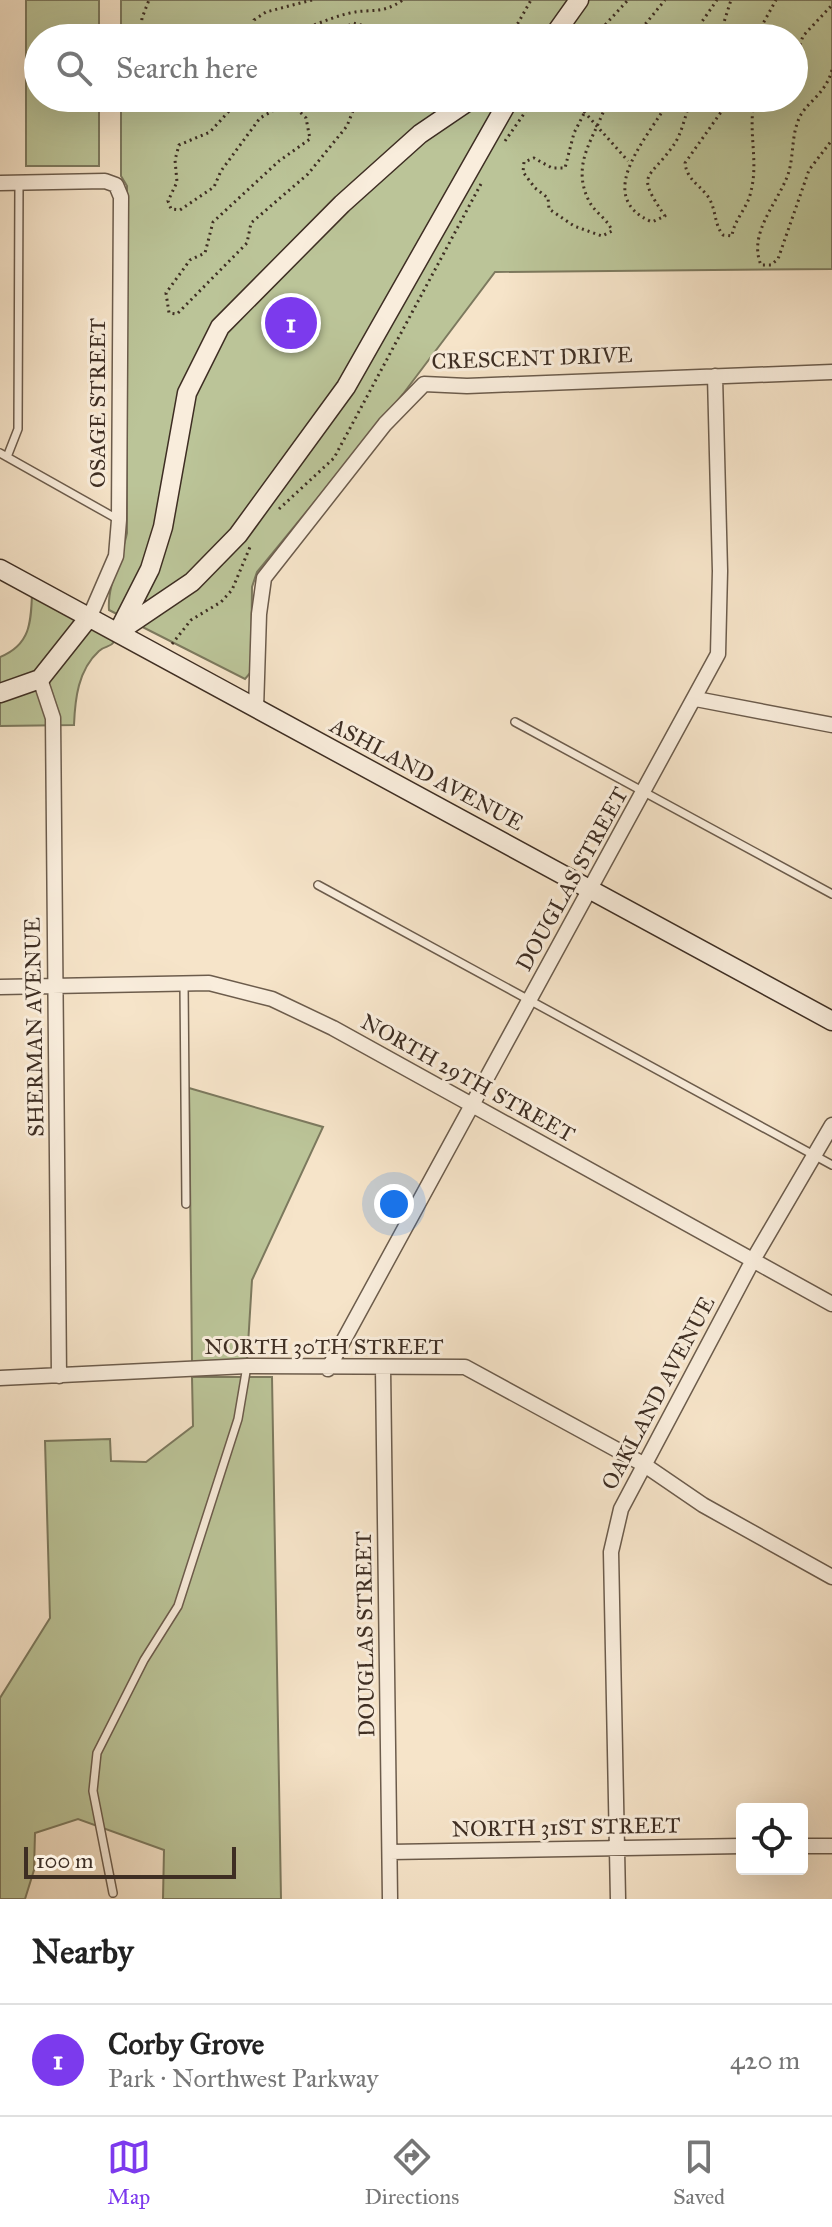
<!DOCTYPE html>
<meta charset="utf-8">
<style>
:root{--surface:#fff;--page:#f6f6f6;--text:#222;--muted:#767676;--line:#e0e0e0;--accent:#7c3aed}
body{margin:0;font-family:"IM FELL Great Primer",serif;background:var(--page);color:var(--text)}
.controls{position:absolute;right:24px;bottom:24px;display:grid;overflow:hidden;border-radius:8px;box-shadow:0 8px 32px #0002}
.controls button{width:72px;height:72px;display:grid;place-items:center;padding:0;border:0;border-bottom:2px solid var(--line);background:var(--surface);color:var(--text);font:40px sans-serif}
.scale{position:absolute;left:24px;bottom:20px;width:212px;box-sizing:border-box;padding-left:8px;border:4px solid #3e2e23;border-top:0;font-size:22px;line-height:28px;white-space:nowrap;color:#3e2e23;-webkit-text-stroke:6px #f9eddc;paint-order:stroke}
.you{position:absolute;left:394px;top:1204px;width:28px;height:28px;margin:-20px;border:6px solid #fff;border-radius:50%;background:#1a73e8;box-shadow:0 0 0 12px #1a73e833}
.badge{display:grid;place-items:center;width:52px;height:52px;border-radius:50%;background:var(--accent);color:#fff;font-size:26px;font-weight:700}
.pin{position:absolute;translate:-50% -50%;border:4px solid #fff;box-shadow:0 2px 8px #0006}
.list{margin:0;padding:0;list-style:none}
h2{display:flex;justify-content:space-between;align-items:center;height:104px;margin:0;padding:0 32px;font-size:34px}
h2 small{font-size:26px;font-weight:400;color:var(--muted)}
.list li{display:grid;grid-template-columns:52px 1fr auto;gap:24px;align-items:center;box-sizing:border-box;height:112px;padding:0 32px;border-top:2px solid var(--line)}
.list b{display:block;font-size:30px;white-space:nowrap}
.list p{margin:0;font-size:26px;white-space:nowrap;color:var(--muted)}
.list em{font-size:26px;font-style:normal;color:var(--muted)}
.icon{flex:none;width:44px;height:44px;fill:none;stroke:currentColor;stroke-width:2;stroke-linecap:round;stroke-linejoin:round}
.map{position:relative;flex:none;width:832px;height:1899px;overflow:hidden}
.search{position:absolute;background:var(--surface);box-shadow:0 8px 32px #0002;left:24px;right:24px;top:24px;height:88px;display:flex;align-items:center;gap:20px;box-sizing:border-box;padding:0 28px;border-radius:44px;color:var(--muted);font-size:30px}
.sheet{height:216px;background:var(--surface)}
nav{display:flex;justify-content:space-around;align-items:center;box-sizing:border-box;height:112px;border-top:2px solid var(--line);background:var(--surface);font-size:22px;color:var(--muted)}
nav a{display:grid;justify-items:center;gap:4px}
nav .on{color:var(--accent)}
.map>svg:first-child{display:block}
.green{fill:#bbc498;stroke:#7c795e;stroke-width:2}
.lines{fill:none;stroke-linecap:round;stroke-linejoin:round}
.lane-casing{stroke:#6c5c4c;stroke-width:10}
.street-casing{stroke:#6c5c4c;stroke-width:17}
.secondary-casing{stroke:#3e2e23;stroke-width:21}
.path{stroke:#3e2e23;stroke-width:3;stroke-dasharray:2 4;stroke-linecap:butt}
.lane{stroke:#f9eddc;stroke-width:7}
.street{stroke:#f9eddc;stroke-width:14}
.secondary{stroke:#f9eddc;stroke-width:18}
.labels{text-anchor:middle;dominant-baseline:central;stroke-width:6;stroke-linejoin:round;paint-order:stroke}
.street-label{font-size:22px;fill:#3e2e23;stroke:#f9eddc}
</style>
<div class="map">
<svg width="832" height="1899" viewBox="0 0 832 1899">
<rect width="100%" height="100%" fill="#f6e4c9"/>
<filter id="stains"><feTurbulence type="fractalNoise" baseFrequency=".0025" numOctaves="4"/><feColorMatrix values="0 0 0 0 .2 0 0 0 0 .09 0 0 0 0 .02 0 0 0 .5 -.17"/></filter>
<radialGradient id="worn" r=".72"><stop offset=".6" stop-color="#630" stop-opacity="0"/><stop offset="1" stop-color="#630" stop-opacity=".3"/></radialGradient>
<path class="green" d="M26 0H99V38H38V98H99V166H26Z
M121 0H832V269L495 272 403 394 257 572 252 587 251 672 245 679 109 610C107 586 122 557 127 533V186L121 176V98H794V38H121Z
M32 594 115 641C110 648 106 645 99 651 78 670 75 699 74 725L0 726V657C30 645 31 623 32 594Z
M189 1088 323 1127 252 1280 247 1361 192 1362Z
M192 1377H272L281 1899H163L164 1850 78 1819 35 1833 34 1870 25 1899H0V1698L50 1618 45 1441 110 1439 111 1461 146 1462 193 1426Z"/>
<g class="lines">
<defs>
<path id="lane" d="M0 453 119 520
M7 457 18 429 19 183
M515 722 832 894
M318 885 832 1165
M184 984 186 1204
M113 1893 93 1791 97 1753 144 1660 178 1606 238 1419 247 1366"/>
<path id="street" d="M0 183 105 181 116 185 121 197 119 520 116 556 90 616
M40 679 53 718 59 1376
M696 699 832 725
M256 709 259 614 264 578 385 424 424 384 467 386 832 372
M0 987 209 983 272 999 333 1028 832 1304
M383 1368 390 1899
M328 1369 718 654 720 571 715 376
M0 1378 247 1366 465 1367 643 1464 703 1505 832 1577
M802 1846H832
M390 1852 742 1846
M618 1899 611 1552 621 1509 753 1260 832 1125"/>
<path id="secondary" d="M552 38 579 0
M0 569 832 1021
M119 630 150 569 163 527 187 393 220 327 342 204 420 134 473 98
M118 632 192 582 238 535 346 387 510 98
M0 693 40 679 90 616"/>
</defs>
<use href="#lane" class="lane-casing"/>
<use href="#street" class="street-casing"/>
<use href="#secondary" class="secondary-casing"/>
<path class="path" d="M312 0 266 12 254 20 253 33C289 42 315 21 350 13 373 8 381 15 403 0
M140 38 142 18 149 0
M328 38 353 23 361 25 356 38
M498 38 518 23 531 0
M593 38 628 0
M634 38 665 0
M697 38 701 23 717 0
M719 38 731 0
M755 38 776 0
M794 62 803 36 832 5
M832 70C825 96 804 103 798 121 791 139 794 160 787 177 776 205 748 234 761 265H771L778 259 809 170 832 140
M241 98 210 132 179 145 175 160 177 182 168 201 171 209 180 210 214 187 221 171 260 118 274 110H298L306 118 310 139 279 161 213 222 205 253 190 260 166 293 169 313 177 314 247 243 251 223 308 174 347 126 358 98
M572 98 628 161
M592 98 574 133 565 168H552L534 158 524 162 523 172 535 188 548 198 549 209 574 226 602 236 612 231C608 219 595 213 589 201 569 161 598 135 608 98
M670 98C653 133 589 195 652 222L665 216C635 172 648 181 673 146 682 134 686 113 691 98
M731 98 685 163C687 179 697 183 706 194 717 207 713 223 723 235L732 236C734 219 748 208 751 191 759 160 747 130 755 98
M505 141 535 98
M279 509 334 458 482 182
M172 644 191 620 221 602 232 590 250 547"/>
<use href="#lane" class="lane"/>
<use href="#street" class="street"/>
<use href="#secondary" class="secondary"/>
</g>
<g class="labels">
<g class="street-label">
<text transform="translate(532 358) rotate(-2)">CRESCENT DRIVE</text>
<text transform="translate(97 403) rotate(-90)">OSAGE STREET</text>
<text transform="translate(427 774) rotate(28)">ASHLAND AVENUE</text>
<text transform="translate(572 879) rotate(-61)">DOUGLAS STREET</text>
<text transform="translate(34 1027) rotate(-91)">SHERMAN AVENUE</text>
<text transform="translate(468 1078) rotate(29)">NORTH 29TH STREET</text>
<text x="324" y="1346">NORTH 30TH STREET</text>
<text transform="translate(658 1393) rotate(-62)">OAKLAND AVENUE</text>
<text transform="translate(365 1634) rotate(-91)">DOUGLAS STREET</text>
<text transform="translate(566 1827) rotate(-1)">NORTH 31ST STREET</text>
</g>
</g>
<rect width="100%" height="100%" filter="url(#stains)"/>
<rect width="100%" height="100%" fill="url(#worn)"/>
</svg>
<div class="controls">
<button><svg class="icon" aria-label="locate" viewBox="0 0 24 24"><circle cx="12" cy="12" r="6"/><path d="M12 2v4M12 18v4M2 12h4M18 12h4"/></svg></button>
</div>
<div class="scale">100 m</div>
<div class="you"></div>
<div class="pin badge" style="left:291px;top:323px">1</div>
<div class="search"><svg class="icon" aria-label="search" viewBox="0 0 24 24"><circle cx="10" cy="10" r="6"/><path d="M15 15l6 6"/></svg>Search here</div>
</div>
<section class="sheet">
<h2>Nearby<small></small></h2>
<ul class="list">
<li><span class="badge">1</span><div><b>Corby Grove</b><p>Park · Northwest Parkway</p></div><em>420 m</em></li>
</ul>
</section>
<nav>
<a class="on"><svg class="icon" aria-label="map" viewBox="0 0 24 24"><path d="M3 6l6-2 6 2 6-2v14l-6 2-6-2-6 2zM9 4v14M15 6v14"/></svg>Map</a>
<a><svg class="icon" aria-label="directions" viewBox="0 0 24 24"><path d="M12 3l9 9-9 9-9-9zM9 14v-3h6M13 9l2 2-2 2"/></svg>Directions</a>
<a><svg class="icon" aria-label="saved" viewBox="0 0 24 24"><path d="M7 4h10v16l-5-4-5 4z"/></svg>Saved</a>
</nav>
